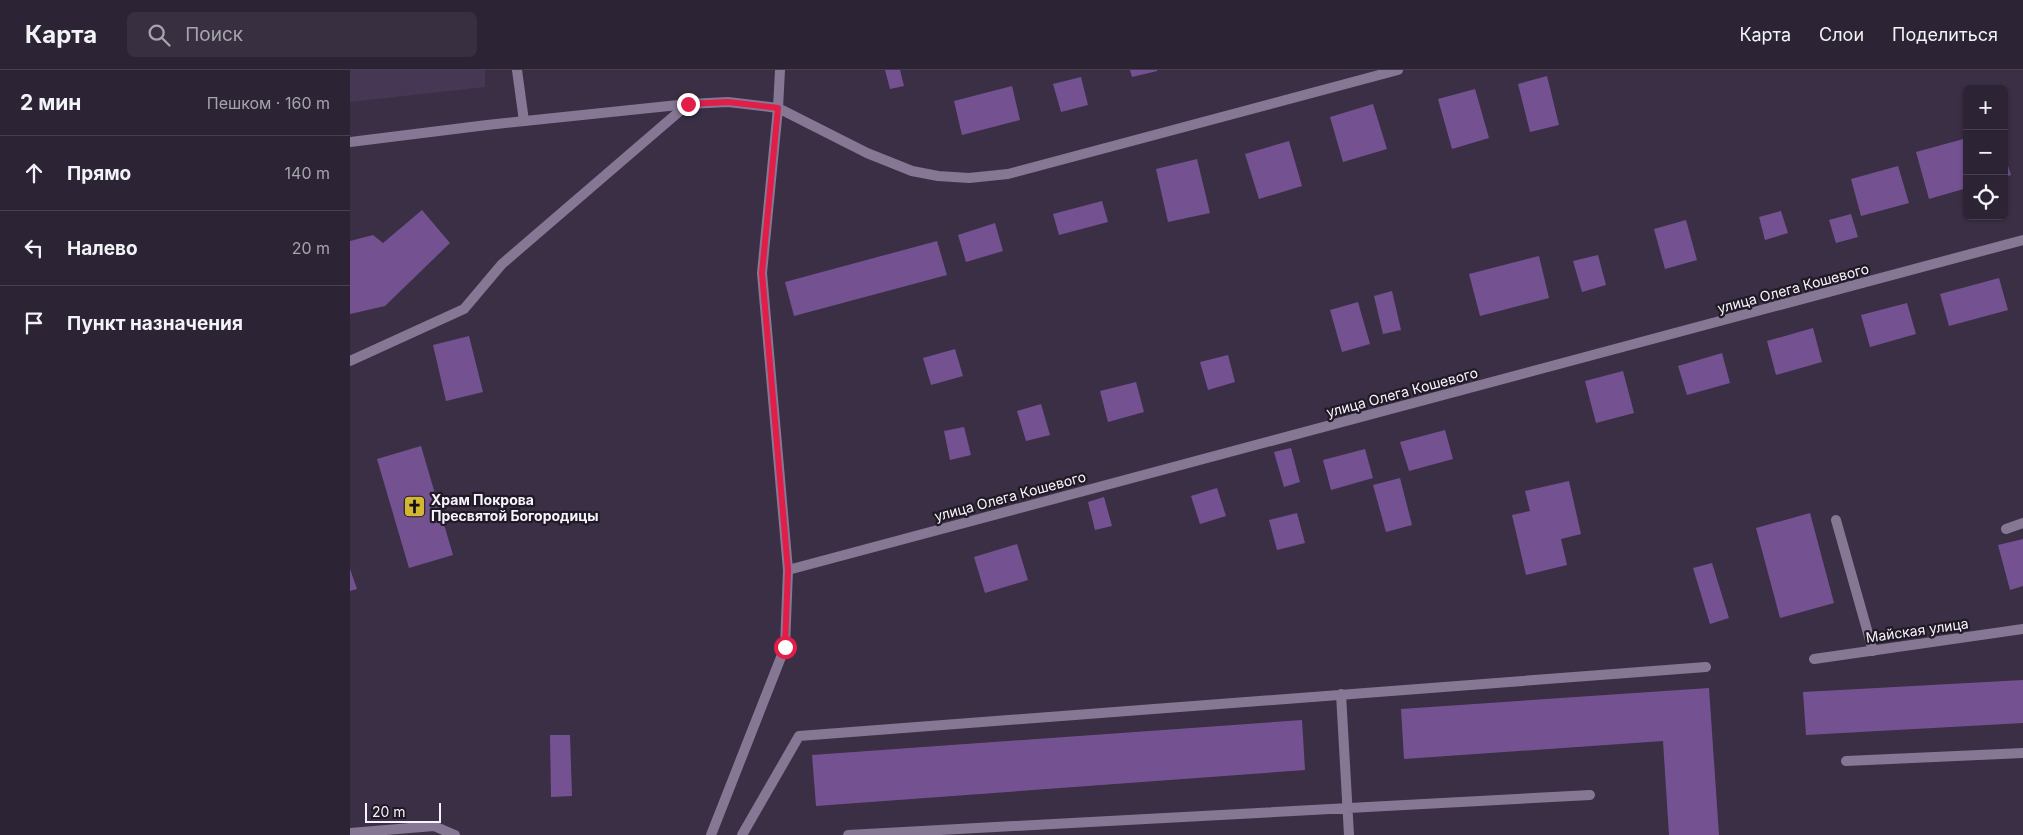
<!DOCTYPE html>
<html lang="ru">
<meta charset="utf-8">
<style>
:root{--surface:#2c2334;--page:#382f40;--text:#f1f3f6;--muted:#a6a4ac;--line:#48404f}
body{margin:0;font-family:Inter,sans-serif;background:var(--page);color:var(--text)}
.controls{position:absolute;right:15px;top:15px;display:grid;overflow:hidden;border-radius:8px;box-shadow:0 1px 4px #0004}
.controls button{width:45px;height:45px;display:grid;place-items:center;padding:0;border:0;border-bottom:1px solid var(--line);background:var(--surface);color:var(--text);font:25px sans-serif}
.scale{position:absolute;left:15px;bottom:12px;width:76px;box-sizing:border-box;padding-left:5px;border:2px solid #f8f2fe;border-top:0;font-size:14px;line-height:18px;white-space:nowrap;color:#f8f2fe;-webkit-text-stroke:4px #1f1a24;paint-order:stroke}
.stop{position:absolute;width:15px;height:15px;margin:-11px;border:4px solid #e11d48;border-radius:50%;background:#fff}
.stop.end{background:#e11d48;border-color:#fff;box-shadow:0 1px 5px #0008}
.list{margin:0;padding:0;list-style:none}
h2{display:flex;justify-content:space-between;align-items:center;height:65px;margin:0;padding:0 20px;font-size:21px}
h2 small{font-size:16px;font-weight:400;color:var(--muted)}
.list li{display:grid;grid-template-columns:32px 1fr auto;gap:15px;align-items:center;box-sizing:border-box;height:75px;padding:0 20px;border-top:1px solid var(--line)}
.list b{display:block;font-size:19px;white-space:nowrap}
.list em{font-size:16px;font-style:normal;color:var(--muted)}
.icon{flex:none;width:28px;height:28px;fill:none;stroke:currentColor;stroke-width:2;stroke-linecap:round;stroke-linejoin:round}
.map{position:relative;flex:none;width:1673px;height:765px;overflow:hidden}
header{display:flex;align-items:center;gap:30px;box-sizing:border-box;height:70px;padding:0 25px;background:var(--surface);border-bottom:1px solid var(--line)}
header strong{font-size:24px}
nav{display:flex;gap:28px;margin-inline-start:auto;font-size:18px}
.search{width:350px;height:45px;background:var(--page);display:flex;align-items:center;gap:12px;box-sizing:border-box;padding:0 18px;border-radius:8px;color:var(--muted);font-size:19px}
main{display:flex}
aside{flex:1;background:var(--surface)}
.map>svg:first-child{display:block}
.built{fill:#463754}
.building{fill:#745292}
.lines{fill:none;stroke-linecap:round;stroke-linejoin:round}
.service{stroke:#867795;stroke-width:10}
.minor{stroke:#867795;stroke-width:10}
.tertiary{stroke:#867795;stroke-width:10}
.route{stroke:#e11d48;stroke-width:6}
.labels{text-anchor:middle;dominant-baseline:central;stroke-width:4.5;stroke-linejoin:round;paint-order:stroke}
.street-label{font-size:14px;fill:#f8f2fe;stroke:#1f1a24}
.poi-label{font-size:14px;font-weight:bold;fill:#f8f2fe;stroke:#1f1a24;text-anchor:start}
</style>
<header>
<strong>Карта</strong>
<div class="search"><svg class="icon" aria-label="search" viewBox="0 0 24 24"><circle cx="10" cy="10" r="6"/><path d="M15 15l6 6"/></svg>Поиск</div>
<nav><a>Карта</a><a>Слои</a><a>Поделиться</a></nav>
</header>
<main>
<aside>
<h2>2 мин<small>Пешком · 160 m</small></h2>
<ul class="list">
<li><svg class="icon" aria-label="ahead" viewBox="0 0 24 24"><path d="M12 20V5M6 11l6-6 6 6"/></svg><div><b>Прямо</b></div><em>140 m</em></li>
<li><svg class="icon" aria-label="left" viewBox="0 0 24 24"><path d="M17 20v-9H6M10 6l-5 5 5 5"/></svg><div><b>Налево</b></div><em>20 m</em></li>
<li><svg class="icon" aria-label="arrive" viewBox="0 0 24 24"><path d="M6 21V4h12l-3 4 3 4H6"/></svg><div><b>Пункт назначения</b></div></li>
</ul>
</aside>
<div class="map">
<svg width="1673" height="765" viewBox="0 0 1673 765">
<rect width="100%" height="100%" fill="#3b2f46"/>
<path class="built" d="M0 0H135V17L0 32Z"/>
<path class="building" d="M535 0H550L554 16 540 19Z
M780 0H807V1L782 7Z
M1197 6 1209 55 1180 62 1168 14Z
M731 7 738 35 711 42 703 14Z
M662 16 670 50 612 65 604 31Z
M1125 19 1139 68 1102 79 1088 29Z
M1023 34 1037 79 993 92 980 47Z
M1617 68V118L1579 129 1566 82Z
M939 71 952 116 909 129 895 84Z
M1654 83 1661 105 1654 107Z
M847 89 860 143 818 152 806 99Z
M1548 96 1559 133 1511 146 1501 109Z
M752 131 758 152 709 165 703 144Z
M72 140 100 173 35 236 0 244V171L23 165 33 173Z
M1431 141 1438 163 1415 170 1409 147Z
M1501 144 1508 167 1486 173 1479 150Z
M1336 150 1347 190 1315 199 1304 159Z
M645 153 653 181 616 192 608 165Z
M587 171 597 205 444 246 435 212Z
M1248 185 1256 215 1232 222 1223 191Z
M1189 186 1199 228 1130 246 1119 204Z
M1649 208 1658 240 1599 256 1590 224Z
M1042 221 1051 260 1033 264 1024 226Z
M1008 232 1020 274 992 282 980 240Z
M1557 233 1566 264 1520 277 1511 245Z
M1463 258 1472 292 1426 305 1417 271Z
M119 266 133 322 96 331 83 275Z
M605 279 613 306 581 315 573 288Z
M1372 283 1380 313 1337 325 1328 296Z
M878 285 885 312 858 320 850 292Z
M1273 301 1284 343 1246 353 1235 311Z
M786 312 794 342 758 352 750 321Z
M691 334 700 365 676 371 667 341Z
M614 357 621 385 600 390 594 361Z
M1095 360 1103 389 1059 401 1050 372Z
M71 376 103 485 59 498 27 389Z
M941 378 950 412 934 417 924 382Z
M1015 379 1023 408 981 420 973 390Z
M1050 408 1062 455 1036 462 1023 415Z
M1219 411 1231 464 1211 469 1217 495 1176 505 1162 445 1180 441 1175 421Z
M867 418 876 446 850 454 841 426Z
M754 427 762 456 745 460 738 432Z
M947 443 955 473 927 480 919 450Z
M1460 443 1484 533 1430 548 1406 458Z
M1673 469V516L1660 520 1648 475Z
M667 474 678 510 635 523 624 487Z
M1362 493 1379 548 1360 554 1343 498Z
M0 499 7 519 0 521Z
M1673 610V653L1456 665 1453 622Z
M1359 618 1369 765H1319L1313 671 1054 689 1051 639Z
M952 650 955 700 466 736 462 685Z
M200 665H220L222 726 201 727Z"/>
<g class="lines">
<path class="service" d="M167 0 174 51
M0 291 114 239 152 194 338 34
M1486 450 1523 581
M1656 459 1673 453
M1464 589 1673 559
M991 624 999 765
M1496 691 1673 683
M0 763 84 756 105 765
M361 765 435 577 438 500
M392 765 449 666 1356 597
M498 765 1240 725"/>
<path class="minor" d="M428 38 412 203 438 500 1673 170"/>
<path class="tertiary" d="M428 38 430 0
M0 72 137 55 338 34 378 32 428 38 517 83 562 101 588 106 619 108 658 104 1048 0"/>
</g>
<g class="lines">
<path class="route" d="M338 34 378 32 428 38 412 203 438 500 435 577"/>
</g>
<defs>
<symbol id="church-square" viewBox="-11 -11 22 22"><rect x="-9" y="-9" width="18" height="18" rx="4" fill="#d4b635" stroke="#1f1a24"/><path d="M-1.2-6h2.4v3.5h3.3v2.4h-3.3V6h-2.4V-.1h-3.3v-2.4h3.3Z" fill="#111"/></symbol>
</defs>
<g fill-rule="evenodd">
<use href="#church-square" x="52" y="424" width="25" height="25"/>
</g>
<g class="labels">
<g class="street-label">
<text transform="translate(1443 218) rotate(-15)">улица Олега Кошевого</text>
<text transform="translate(1052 322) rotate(-15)">улица Олега Кошевого</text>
<text transform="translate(660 426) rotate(-15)">улица Олега Кошевого</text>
<text transform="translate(1567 560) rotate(-8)">Майская улица</text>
</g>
<g class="poi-label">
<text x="81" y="429">Храм Покрова<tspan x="81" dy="16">Пресвятой Богородицы</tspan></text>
</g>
</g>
</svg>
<div class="controls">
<button>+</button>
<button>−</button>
<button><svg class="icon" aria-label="locate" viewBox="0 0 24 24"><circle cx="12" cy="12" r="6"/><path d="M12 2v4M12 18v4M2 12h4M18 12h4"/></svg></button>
</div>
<div class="scale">20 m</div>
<div class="stop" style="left:435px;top:577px"></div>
<div class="stop end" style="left:338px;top:34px"></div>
</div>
</main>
